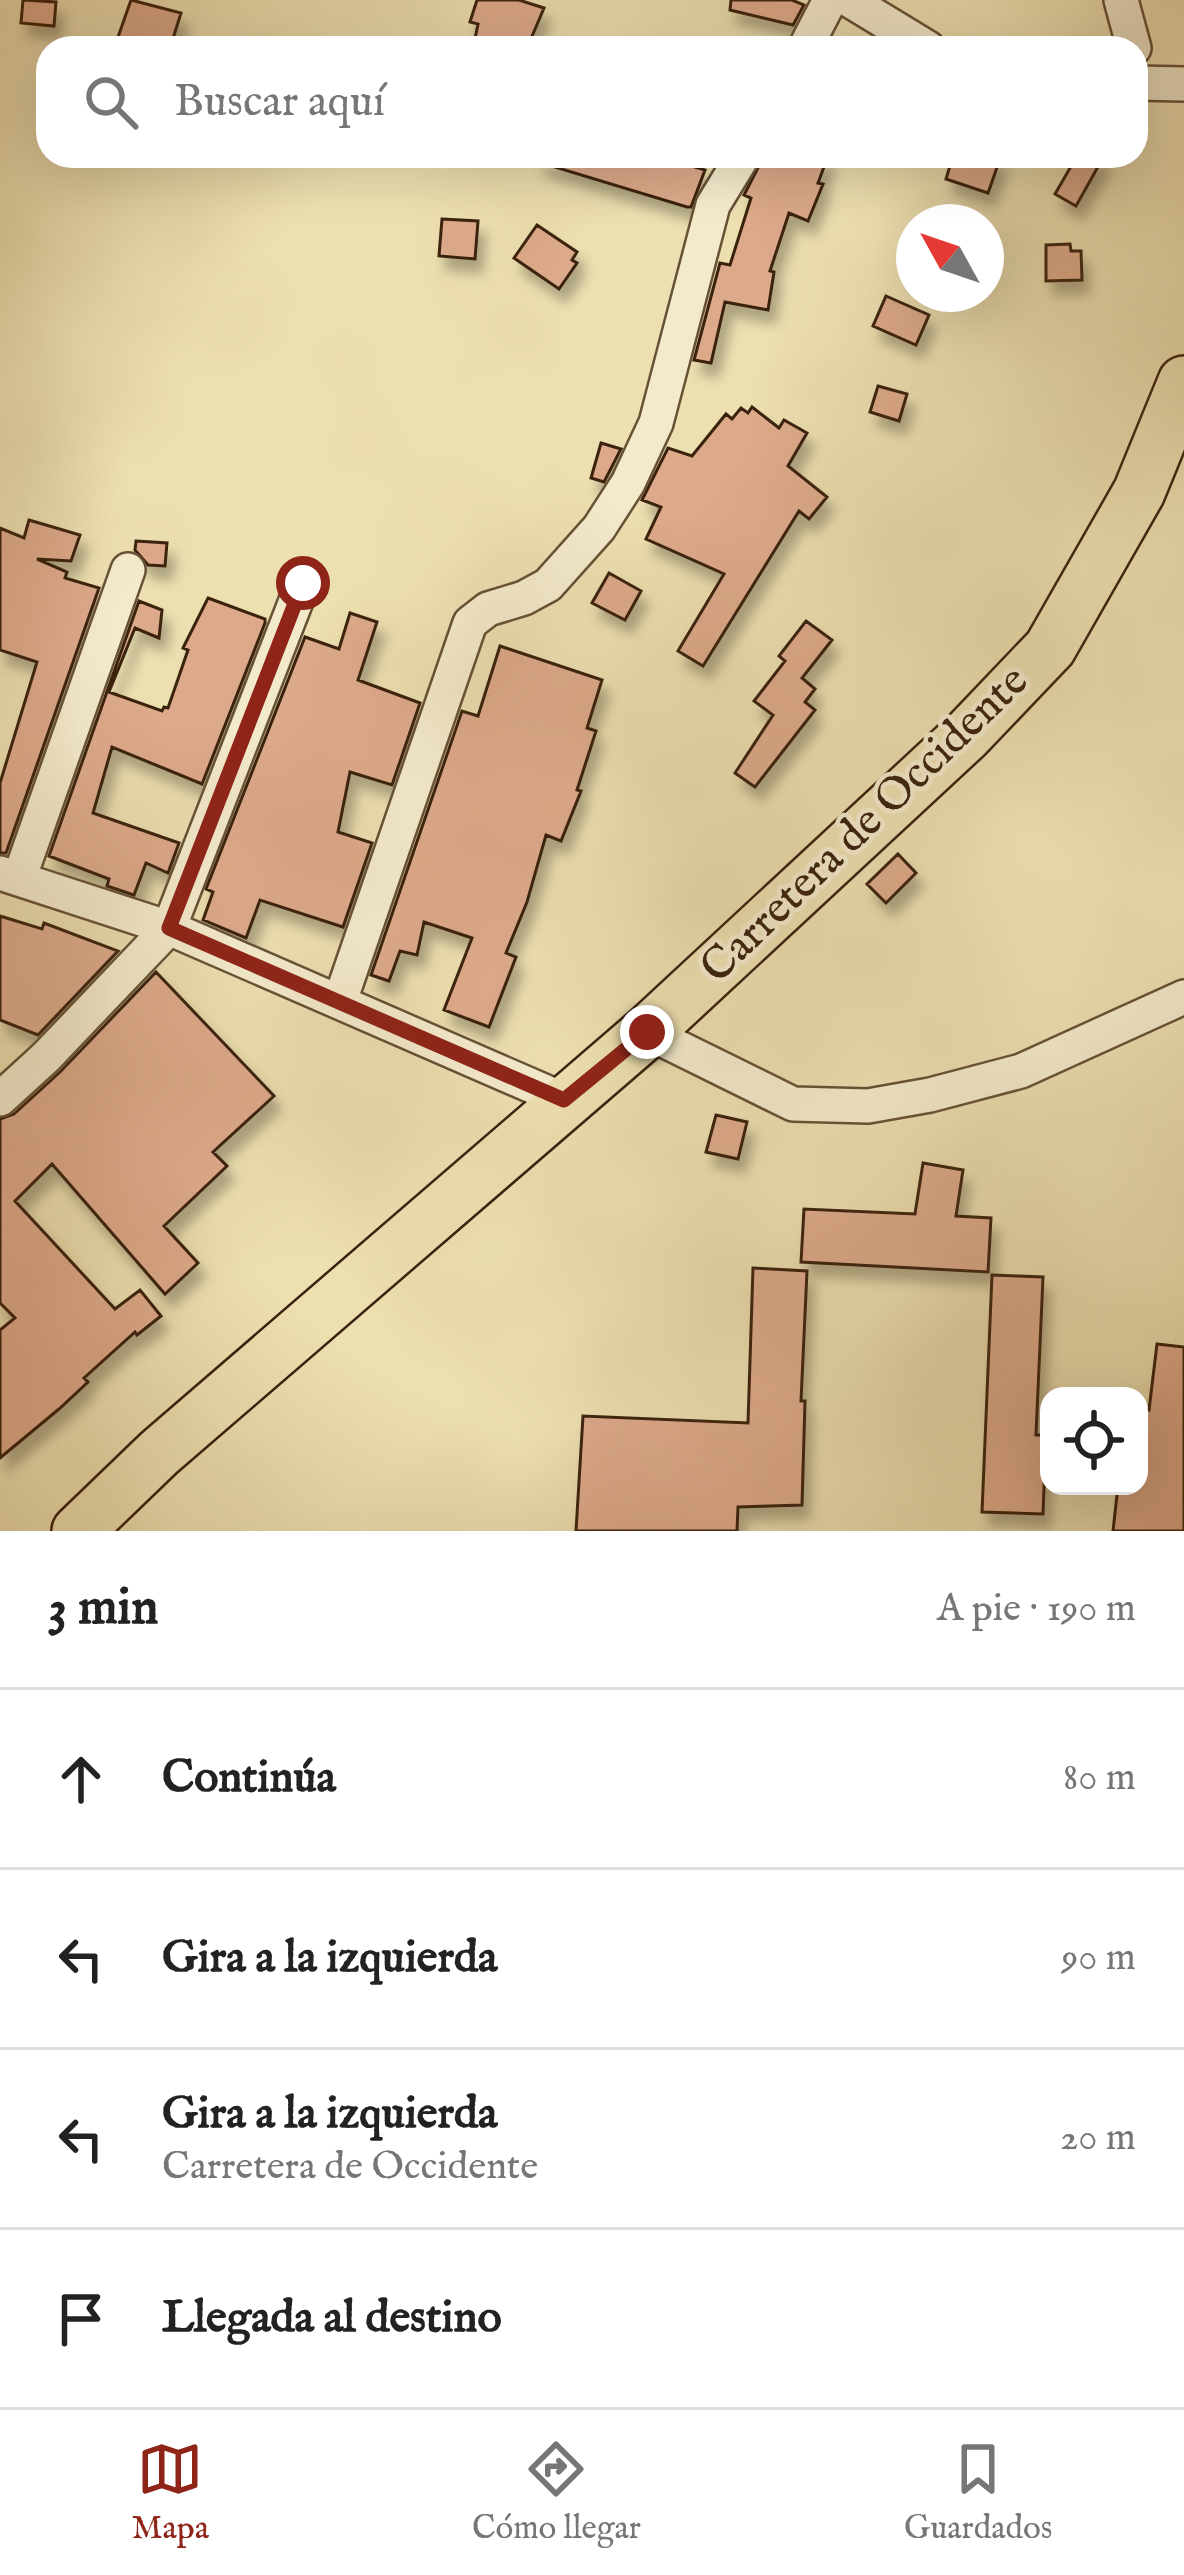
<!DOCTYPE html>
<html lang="es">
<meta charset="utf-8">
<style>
:root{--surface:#fff;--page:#f2f2f2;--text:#222;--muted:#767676;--line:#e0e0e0;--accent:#8f2418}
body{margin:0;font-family:"IM FELL English",serif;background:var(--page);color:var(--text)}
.controls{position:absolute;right:36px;bottom:36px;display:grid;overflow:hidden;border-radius:24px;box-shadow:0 12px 48px #0002}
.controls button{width:108px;height:108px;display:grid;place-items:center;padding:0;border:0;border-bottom:3px solid var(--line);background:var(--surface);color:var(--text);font:60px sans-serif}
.compass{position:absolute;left:896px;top:204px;width:108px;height:108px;border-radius:50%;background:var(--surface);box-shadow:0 12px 48px #0002;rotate:310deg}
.stop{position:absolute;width:36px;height:36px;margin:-27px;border:9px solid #8f2418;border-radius:50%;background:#fff}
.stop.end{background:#8f2418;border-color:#fff;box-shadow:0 3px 12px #0008}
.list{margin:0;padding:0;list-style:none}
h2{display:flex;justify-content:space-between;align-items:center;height:156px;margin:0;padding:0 48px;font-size:51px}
h2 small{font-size:39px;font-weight:400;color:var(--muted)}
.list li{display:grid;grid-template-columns:78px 1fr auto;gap:36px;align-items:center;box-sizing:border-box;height:180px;padding:0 48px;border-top:3px solid var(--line)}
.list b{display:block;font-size:45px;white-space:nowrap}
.list p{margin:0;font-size:39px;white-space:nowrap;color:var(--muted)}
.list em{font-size:39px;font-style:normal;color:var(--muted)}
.icon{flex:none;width:66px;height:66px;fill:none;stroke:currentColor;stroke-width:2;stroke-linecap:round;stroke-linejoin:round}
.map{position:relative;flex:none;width:1184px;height:1531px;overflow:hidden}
.search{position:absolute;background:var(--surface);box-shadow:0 12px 48px #0002;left:36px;right:36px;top:36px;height:132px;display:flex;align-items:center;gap:30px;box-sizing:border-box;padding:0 42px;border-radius:36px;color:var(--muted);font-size:45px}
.sheet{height:876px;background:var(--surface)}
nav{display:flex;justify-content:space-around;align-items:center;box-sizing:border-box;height:168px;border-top:3px solid var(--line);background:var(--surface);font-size:33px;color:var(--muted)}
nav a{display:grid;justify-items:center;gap:6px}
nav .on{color:var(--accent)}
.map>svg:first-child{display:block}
.building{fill:#dca98a;stroke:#3b220e;stroke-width:3;filter:url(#shadow)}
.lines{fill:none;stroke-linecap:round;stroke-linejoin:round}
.minor-casing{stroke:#675136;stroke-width:38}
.primary-casing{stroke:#3b220e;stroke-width:56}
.minor{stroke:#f3eacc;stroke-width:33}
.primary{stroke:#ecdfb0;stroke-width:51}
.route{stroke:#8f2418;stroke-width:15}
.labels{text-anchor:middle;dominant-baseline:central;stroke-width:9;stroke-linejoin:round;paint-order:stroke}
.street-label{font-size:45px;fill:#3b220e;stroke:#f3eacc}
</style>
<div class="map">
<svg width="1184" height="1531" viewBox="0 0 1184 1531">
<defs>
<filter id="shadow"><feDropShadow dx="7" dy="13" stdDeviation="6" flood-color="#0004"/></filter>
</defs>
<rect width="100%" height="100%" fill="#ecdfb0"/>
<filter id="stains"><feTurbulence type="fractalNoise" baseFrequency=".00167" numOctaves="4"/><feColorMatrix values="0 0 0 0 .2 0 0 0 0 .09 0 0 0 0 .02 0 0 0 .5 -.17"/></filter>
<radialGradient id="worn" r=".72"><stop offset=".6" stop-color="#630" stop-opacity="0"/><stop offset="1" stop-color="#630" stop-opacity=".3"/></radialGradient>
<path class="building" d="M23 0 56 2 54 26 21 23Z
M131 0 181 13 170 48H152L118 37Z
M477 0H519L544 8 527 48H473L478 24 470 22Z
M731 0H792L804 5 793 25 730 10Z
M538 156H659L705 170 691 207H687L538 162Z
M764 156H828L818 183 823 184 808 221 789 213 770 271 774 272 768 310 725 302 711 363 694 360 720 263 730 265 751 198 744 195Z
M953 156H1001L988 193 946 179Z
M1077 156H1104L1076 206 1055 194Z
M442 219 478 221 475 259 439 256Z
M537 225 577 252 572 260 577 263 559 289 514 258Z
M1070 244 1071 251H1081L1082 280 1046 281V245Z
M886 296 929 315 916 345 873 326Z
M878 386 907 394 899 421 870 412Z
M752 407 779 428 784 420 807 433 788 466 827 497 809 519 799 511 703 666 678 651 724 574 646 539 661 507 642 500 668 448 692 456 726 414 732 419 741 408 748 413Z
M601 443 621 449 604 482 591 478Z
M29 520 80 535 71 561 37 559 67 572 65 578 99 588 6 853H0V783L37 662 0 650V528L24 538Z
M136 541 167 543 165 566 148 565 135 550Z
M609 573 641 591 625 620 592 603Z
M208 598 265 619V623L202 784 112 747 93 813 179 843 168 873 146 863 134 895 107 886 109 879 49 856 139 601 162 610 159 638 135 628 109 692 162 711 164 707 168 708 188 650 183 648Z
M350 613 377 622 358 680 420 703 392 785 350 772 338 832 372 843 343 927 260 900 246 938 203 920 213 892 206 889 305 637 339 649Z
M806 621 832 640 802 678 815 689 805 702 815 710 755 787 735 773 773 715 754 701 785 661 779 656Z
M500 646 602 680 587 728 596 731 577 790 581 791 561 841 546 835 527 902 506 953 516 957 489 1027 444 1010 472 938 424 922 417 955 400 951 389 981 371 975 462 711 478 716Z
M898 854 916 873 886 903 867 884Z
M0 916 42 929 44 923 118 951 38 1035 0 1020Z
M156 972 274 1096 213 1152 227 1166 164 1226 198 1263 165 1294 52 1164 15 1201 115 1309 140 1290 161 1316 137 1335 135 1332 84 1378 88 1382 59 1409 0 1458V1330L15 1318 0 1303V1119L14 1114 60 1072Z
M716 1115 747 1122 738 1159 706 1152Z
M923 1163 963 1170 956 1216 991 1218 988 1272 801 1262 804 1209 915 1214Z
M753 1268 807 1271 801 1401H805L802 1505 738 1507 737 1531H576L583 1416 748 1423Z
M992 1275 1043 1277 1036 1435H1046L1043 1514 982 1512Z
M1157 1344 1184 1347V1531H1113L1118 1486H1139V1409L1149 1410Z"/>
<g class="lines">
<defs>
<path id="minor" d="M849 0 928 48
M1121 0 1134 48
M805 48 830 0
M1136 83 1184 84
M0 873 169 928 564 1100
M20 876 128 570
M340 1001 470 623 488 609 524 598 548 585 599 528 628 483 656 423 713 205 743 156
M647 1032 793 1104 868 1106 930 1095 1021 1071 1184 997
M0 1099 46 1057 169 928 303 583"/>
<path id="primary" d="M78 1531 159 1453 647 1032 967 735 1050 648 1139 492 1184 382"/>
</defs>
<use href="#minor" class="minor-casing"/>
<use href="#primary" class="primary-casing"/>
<use href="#minor" class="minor"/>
<use href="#primary" class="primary"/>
</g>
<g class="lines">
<path class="route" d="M303 583 169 928 564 1100 647 1032"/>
</g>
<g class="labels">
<g class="street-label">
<text transform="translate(865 825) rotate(-44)">Carretera de Occidente</text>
</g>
</g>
<rect width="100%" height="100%" filter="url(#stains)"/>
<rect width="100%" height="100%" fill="url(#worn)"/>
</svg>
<div class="controls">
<button><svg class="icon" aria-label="locate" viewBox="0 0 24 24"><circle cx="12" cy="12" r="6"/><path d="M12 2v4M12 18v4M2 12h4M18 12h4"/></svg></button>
</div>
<svg class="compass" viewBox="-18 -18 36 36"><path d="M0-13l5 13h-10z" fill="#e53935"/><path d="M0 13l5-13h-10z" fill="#767676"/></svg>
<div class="stop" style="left:303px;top:583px"></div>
<div class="stop end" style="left:647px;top:1032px"></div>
<div class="search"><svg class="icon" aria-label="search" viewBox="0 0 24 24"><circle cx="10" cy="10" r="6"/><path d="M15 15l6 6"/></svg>Buscar aquí</div>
</div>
<section class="sheet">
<h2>3 min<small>A pie · 190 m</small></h2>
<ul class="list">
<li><svg class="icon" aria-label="ahead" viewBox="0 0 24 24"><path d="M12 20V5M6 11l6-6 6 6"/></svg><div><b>Continúa</b></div><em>80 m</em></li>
<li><svg class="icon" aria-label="left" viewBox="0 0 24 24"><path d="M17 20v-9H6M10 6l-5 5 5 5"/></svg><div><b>Gira a la izquierda</b></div><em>90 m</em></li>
<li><svg class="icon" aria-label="left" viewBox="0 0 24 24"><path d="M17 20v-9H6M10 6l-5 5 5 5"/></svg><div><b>Gira a la izquierda</b><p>Carretera de Occidente</p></div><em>20 m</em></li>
<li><svg class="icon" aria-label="arrive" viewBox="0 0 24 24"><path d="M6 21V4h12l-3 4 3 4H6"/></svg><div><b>Llegada al destino</b></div></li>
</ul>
</section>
<nav>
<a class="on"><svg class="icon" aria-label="map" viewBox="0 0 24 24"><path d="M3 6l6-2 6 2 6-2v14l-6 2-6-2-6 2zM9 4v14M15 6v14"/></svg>Mapa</a>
<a><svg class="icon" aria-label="directions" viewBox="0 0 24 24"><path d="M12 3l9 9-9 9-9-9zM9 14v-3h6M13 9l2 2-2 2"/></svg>Cómo llegar</a>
<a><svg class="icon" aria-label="saved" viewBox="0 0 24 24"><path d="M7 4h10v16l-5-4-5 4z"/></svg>Guardados</a>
</nav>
